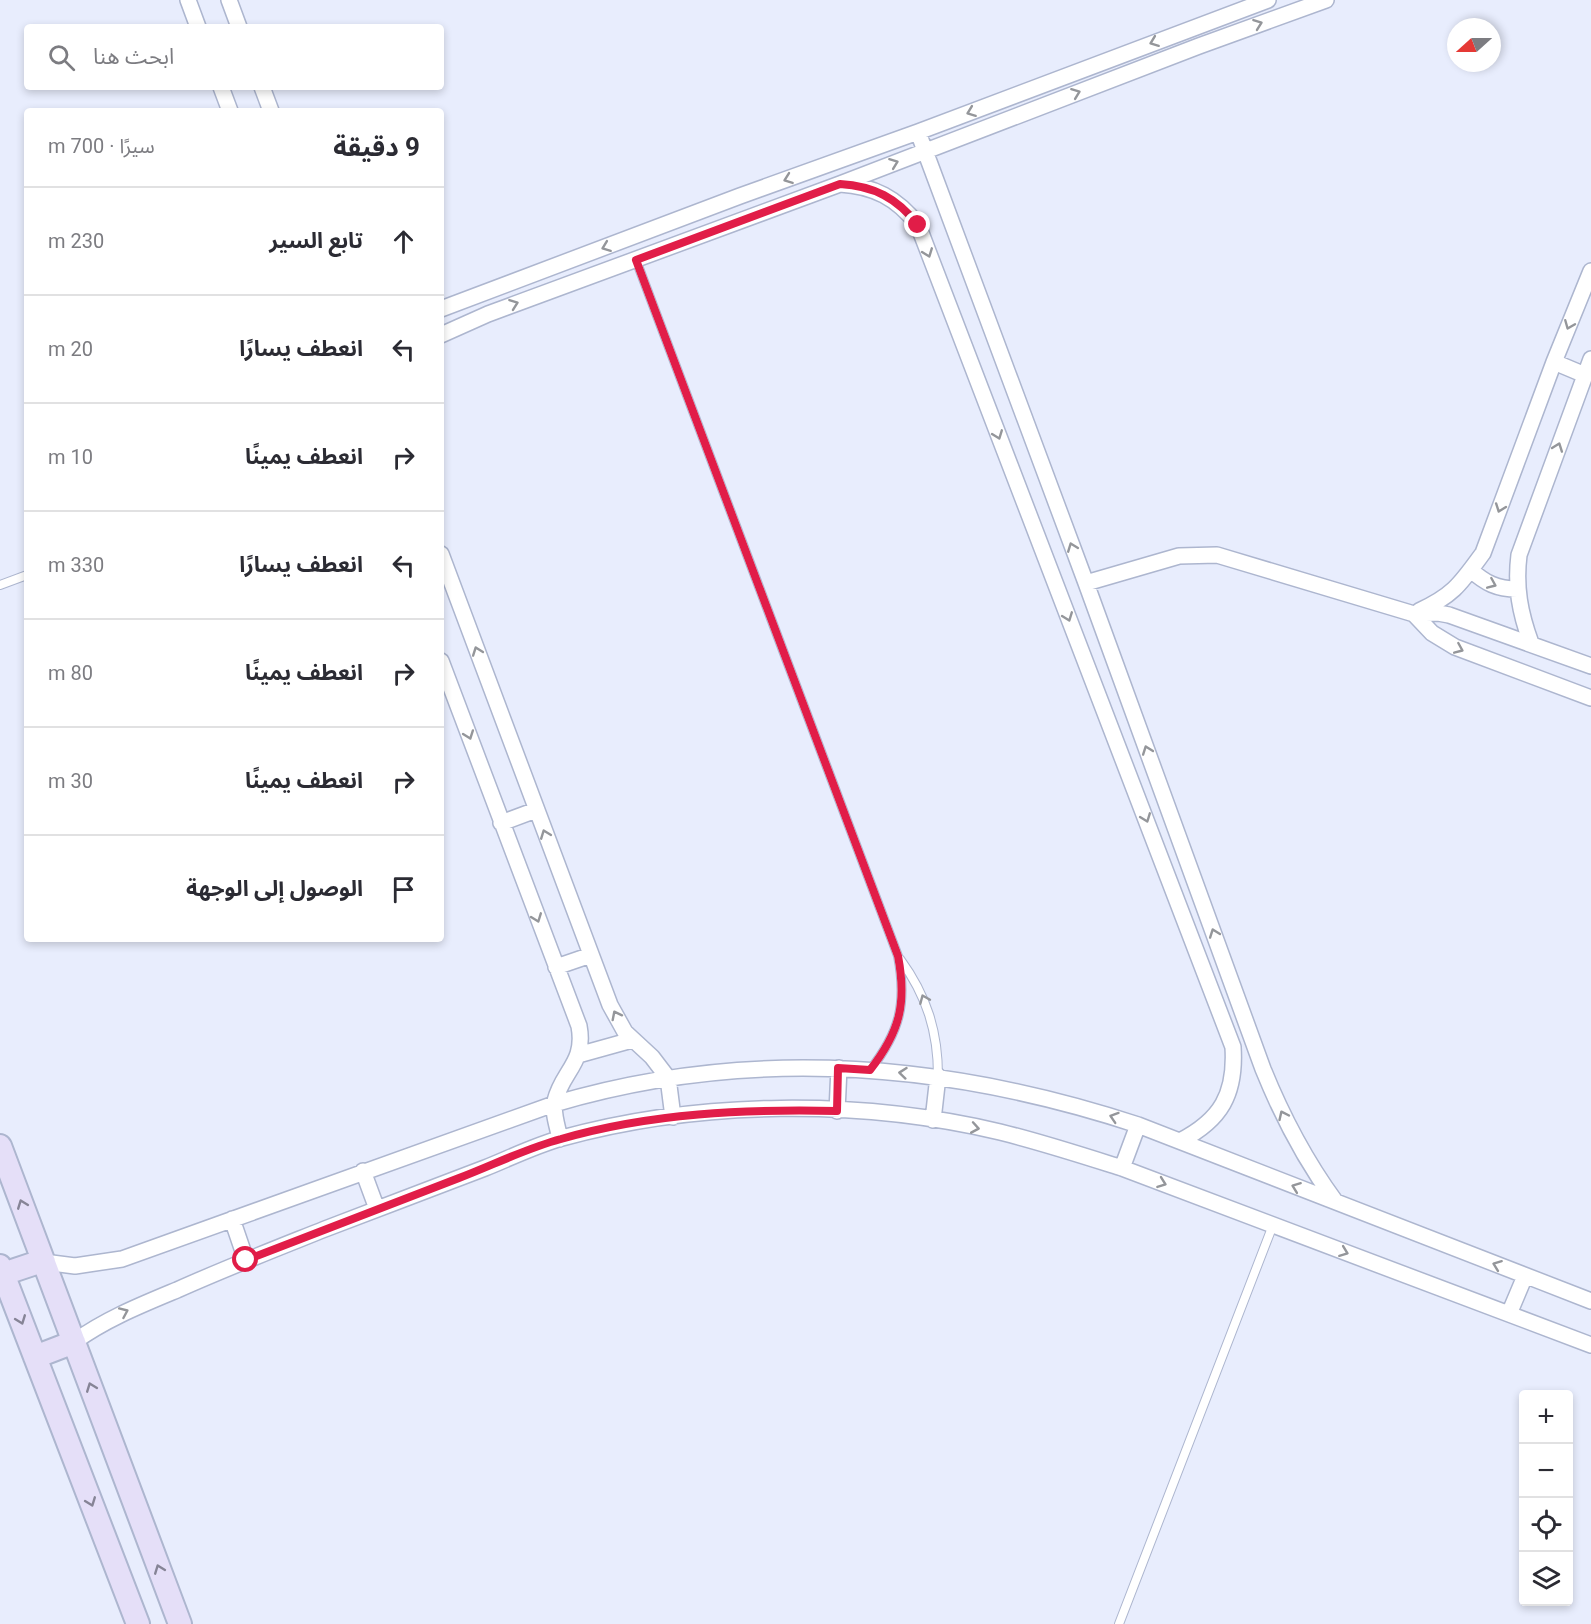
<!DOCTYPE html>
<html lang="ar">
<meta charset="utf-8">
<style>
:root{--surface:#fff;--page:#f7f7f7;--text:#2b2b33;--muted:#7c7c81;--line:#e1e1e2}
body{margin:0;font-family:Roboto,"Noto Sans Arabic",sans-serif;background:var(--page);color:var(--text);direction:rtl}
.controls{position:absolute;right:18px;bottom:18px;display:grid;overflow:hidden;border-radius:6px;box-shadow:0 3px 9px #0003}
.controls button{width:54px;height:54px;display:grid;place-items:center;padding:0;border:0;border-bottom:2px solid var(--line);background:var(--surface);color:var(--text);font:30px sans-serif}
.compass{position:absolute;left:1447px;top:18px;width:54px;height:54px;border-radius:50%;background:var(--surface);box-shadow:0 3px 9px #0003;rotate:249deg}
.stop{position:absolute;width:18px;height:18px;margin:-14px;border:4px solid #e11d48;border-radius:50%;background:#fff}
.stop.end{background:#e11d48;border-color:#fff;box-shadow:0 2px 6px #0008}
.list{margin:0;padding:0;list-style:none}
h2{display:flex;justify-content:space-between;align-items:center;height:78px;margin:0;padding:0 24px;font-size:26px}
h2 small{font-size:20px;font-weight:400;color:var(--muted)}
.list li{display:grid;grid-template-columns:39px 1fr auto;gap:18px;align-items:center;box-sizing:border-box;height:108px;padding:0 24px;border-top:2px solid var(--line)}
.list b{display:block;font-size:22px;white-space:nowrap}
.list em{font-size:20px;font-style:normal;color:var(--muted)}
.icon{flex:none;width:33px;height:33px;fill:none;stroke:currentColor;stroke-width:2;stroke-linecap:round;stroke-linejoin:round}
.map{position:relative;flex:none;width:1591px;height:1624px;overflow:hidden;direction:ltr}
.search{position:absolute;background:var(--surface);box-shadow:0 3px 9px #0003;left:24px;top:24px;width:420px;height:66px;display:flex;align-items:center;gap:15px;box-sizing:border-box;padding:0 21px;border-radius:6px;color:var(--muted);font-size:22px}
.panel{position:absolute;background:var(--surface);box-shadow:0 3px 9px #0003;left:24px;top:108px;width:420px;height:834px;border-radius:6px;direction:rtl}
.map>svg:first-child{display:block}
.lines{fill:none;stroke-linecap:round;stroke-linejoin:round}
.lane-casing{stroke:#adb6cf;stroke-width:10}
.street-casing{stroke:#adb6cf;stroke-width:18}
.secondary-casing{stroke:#adb6cf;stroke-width:26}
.lane{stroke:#fff;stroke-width:8}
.street{stroke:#fff;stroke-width:15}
.secondary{stroke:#e5dff8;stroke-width:22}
.oneway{stroke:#94969a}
.oneway2{stroke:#868496}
.route{stroke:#e11d48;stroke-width:8}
</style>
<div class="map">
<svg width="1591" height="1624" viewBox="0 0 1591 1624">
<rect width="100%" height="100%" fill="#e8edfd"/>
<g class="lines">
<defs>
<path id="lane" d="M636 260 898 956C907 1003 900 1032 870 1070
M0 585 27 575
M900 959C927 996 938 1032 938 1076
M1119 1624 1273 1225"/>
<path id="street" d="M188 0 198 27
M229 0 239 27
M221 87 230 111
M262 87 271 111
M918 132 1086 583 1263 1069C1282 1116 1305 1160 1335 1201
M840 184C874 186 897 198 918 225L1233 1047C1236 1094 1221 1120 1180 1141
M441 309 740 196 918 132 1268 0
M441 335 488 314 840 184 1199 46 1326 0
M1554 362 1585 375
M441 554 610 1005 625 1032 652 1057 668 1078 673 1117
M1471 570C1485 583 1497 589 1517 589
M1086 583 1179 556 1217 555 1414 614 1438 613 1449 615 1591 666
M1419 611C1454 595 1461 583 1483 553L1554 362 1591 271
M1414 614 1432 633 1455 647 1591 698
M1531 643C1520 613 1515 587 1519 555L1591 359
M441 661 579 1026C586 1063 562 1071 555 1101 552 1112 558 1128 560 1139
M501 823 536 810
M556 967 591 955
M578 1055 632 1040
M837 1111 839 1068
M933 1120 938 1076
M1122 1168 1138 1125
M363 1171 377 1209
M232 1219 246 1260
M44 1262 75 1266 122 1259 554 1104C749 1046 946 1062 1138 1125L1591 1301
M1509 1314 1525 1276
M74 1342C106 1319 141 1305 177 1290 226 1268 275 1249 325 1229 378 1209 432 1188 485 1168 510 1158 536 1145 562 1138 700 1100 861 1099 1000 1132 1041 1142 1081 1155 1122 1168L1591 1345"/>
<path id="secondary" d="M0 1146 180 1624
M0 1266 138 1624
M3 1274 36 1263 44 1262
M35 1357 74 1342"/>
</defs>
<use href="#lane" class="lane-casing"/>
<use href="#street" class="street-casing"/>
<use href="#secondary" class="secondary-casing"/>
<use href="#lane" class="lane"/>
<use href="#street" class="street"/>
<use href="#secondary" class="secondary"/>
</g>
<defs><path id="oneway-chevron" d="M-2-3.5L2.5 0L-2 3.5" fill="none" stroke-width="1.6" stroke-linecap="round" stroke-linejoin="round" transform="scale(1.5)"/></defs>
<g class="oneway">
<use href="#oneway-chevron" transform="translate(1258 24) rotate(-20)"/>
<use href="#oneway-chevron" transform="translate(1154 42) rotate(159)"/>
<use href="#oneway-chevron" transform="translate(1076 93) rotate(-21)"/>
<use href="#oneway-chevron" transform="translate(971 112) rotate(159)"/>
<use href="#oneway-chevron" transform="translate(894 163) rotate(-21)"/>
<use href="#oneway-chevron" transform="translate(788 179) rotate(160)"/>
<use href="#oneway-chevron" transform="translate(606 247) rotate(159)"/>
<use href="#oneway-chevron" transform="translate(928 253) rotate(69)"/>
<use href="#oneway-chevron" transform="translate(514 304) rotate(-20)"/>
<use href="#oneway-chevron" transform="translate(1569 325) rotate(112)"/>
<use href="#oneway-chevron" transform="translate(998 435) rotate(69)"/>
<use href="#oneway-chevron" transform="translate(1558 447) rotate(-70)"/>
<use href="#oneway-chevron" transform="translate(1500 508) rotate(110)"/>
<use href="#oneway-chevron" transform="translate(1072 547) rotate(-111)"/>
<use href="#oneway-chevron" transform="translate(1492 584) rotate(23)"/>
<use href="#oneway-chevron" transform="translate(1068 617) rotate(69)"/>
<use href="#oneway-chevron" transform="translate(1459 649) rotate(23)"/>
<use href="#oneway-chevron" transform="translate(477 651) rotate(-110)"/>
<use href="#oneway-chevron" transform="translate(469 735) rotate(70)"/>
<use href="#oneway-chevron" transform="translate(1147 750) rotate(-110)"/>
<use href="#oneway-chevron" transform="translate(1146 818) rotate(69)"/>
<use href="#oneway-chevron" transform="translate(545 834) rotate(-111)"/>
<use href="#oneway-chevron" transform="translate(537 918) rotate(69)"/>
<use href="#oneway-chevron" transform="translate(1214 933) rotate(-110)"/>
<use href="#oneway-chevron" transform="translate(924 999) rotate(-113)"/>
<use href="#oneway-chevron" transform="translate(616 1015) rotate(-117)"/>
<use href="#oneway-chevron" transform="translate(903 1073) rotate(-174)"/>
<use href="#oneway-chevron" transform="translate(1283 1115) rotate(-115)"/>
<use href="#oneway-chevron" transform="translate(1114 1117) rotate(-162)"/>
<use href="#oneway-chevron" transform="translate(975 1128) rotate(10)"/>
<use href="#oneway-chevron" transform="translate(1162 1183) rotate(20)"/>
<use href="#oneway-chevron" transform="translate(1296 1187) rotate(-159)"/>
<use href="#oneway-chevron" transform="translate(1344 1252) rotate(21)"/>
<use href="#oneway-chevron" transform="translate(1497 1265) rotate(-159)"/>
<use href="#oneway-chevron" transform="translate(124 1312) rotate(-24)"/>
</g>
<g class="oneway2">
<use href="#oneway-chevron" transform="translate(22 1204) rotate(-111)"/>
<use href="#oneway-chevron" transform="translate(21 1320) rotate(69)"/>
<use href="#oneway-chevron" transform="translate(91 1387) rotate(-111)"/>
<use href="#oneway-chevron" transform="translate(91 1502) rotate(69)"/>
<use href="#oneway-chevron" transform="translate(159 1569) rotate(-111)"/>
</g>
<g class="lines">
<path class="route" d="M246 1260C317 1232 388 1205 459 1178 493 1165 527 1148 561 1139 651 1113 745 1109 837 1111L838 1068 870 1070C900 1032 907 1003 898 956L636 260 840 184C874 186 897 198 918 225"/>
</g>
</svg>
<div class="controls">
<button>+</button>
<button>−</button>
<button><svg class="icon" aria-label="locate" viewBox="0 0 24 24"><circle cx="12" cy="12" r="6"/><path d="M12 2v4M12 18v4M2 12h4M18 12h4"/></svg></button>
<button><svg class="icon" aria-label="layers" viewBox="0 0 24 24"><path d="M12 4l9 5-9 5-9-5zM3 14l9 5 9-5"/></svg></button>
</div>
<svg class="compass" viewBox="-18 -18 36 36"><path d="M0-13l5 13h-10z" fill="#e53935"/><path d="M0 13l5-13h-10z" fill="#7c7c81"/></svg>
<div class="stop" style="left:246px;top:1260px"></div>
<div class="stop end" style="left:918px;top:225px"></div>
<div class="search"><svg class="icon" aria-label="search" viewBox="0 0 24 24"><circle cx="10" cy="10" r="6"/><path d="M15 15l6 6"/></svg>ابحث هنا</div>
<section class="panel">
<h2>9 دقيقة<small>سيرًا · 700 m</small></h2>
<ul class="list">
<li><svg class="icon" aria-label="ahead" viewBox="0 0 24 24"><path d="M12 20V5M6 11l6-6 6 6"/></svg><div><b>تابع السير</b></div><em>230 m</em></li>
<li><svg class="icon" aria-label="left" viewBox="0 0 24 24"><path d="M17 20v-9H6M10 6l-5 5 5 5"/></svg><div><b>انعطف يسارًا</b></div><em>20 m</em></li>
<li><svg class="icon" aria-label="right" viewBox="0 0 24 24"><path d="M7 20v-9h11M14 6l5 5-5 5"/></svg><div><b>انعطف يمينًا</b></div><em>10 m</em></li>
<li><svg class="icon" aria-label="left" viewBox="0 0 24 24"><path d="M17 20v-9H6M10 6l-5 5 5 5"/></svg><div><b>انعطف يسارًا</b></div><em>330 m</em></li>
<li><svg class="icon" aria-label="right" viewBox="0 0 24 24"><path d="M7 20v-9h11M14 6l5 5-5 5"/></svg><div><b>انعطف يمينًا</b></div><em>80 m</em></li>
<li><svg class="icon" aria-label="right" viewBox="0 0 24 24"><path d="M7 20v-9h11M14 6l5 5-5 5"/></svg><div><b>انعطف يمينًا</b></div><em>30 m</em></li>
<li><svg class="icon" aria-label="arrive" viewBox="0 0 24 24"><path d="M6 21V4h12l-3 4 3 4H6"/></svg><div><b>الوصول إلى الوجهة</b></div></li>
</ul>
</section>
</div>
